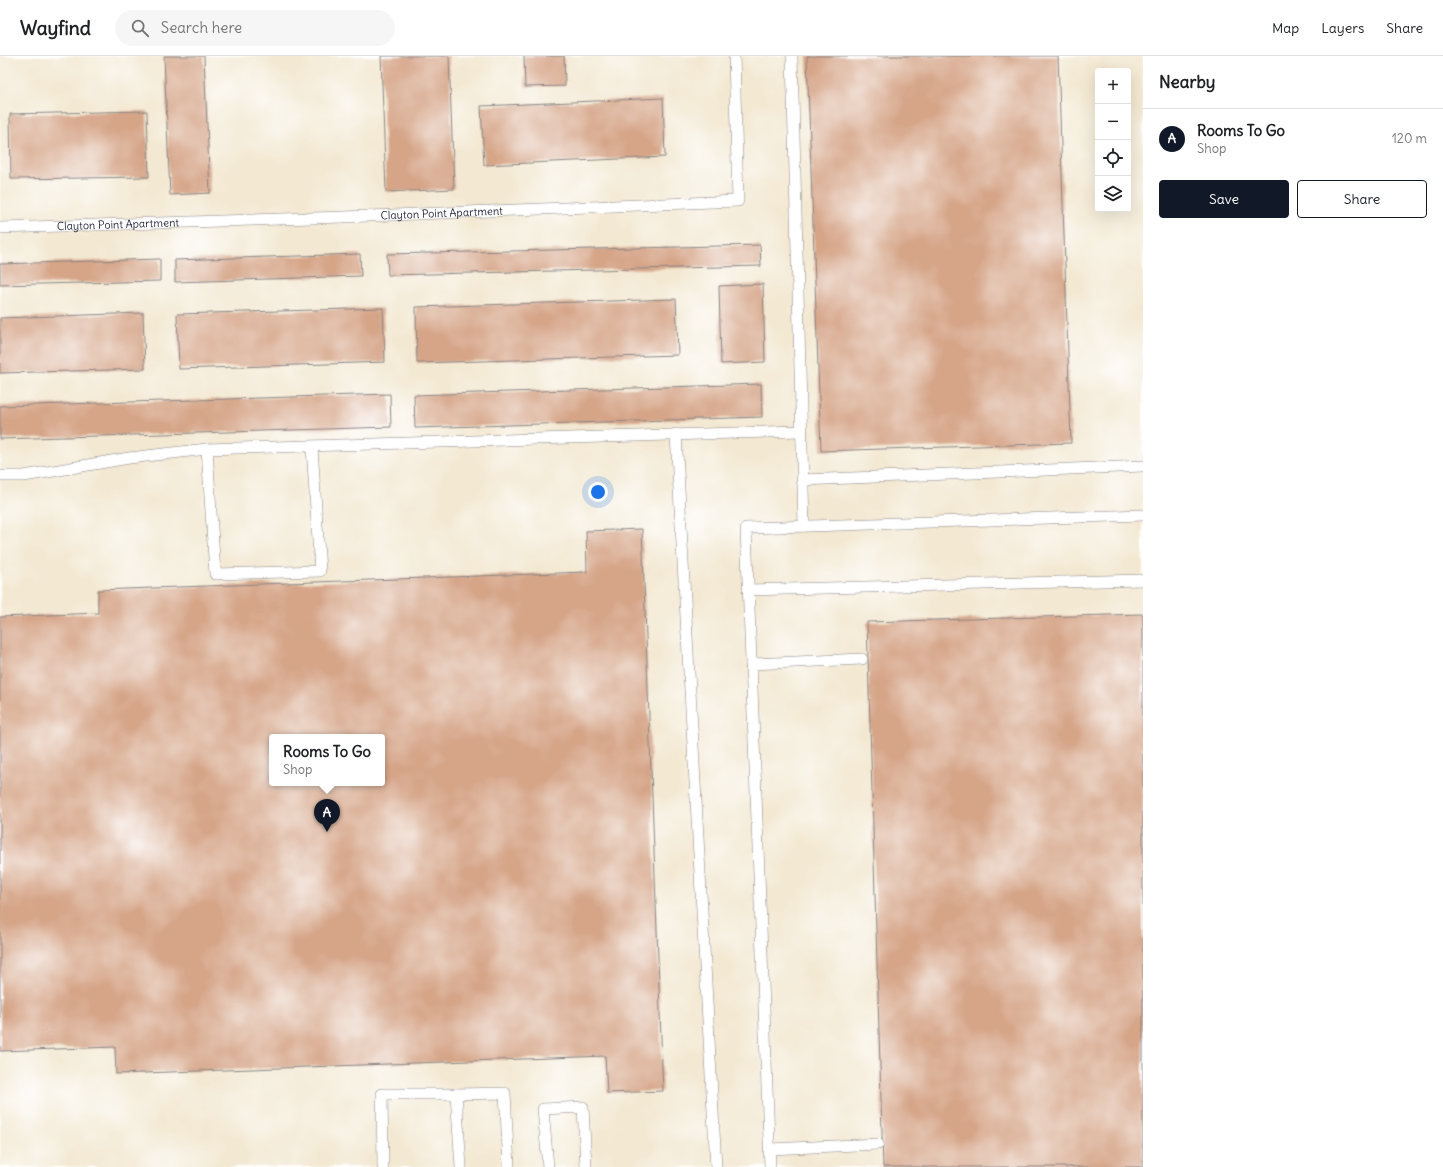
<!DOCTYPE html>
<meta charset="utf-8">
<style>
:root{--surface:#fff;--page:#f6f6f6;--text:#202124;--muted:#757577;--line:#e0e0e0;--accent:#111827}
body{margin:0;font-family:Delius,sans-serif;background:var(--page);color:var(--text)}
.controls{position:absolute;right:12px;top:12px;display:grid;overflow:hidden;border-radius:4px;box-shadow:0 4px 16px #0002}
.controls button{width:36px;height:36px;display:grid;place-items:center;padding:0;border:0;border-bottom:1px solid var(--line);background:var(--surface);color:var(--text);font:20px sans-serif}
.you{position:absolute;left:598px;top:436px;width:14px;height:14px;margin:-10px;border:3px solid #fff;border-radius:50%;background:#1a73e8;box-shadow:0 0 0 6px #1a73e833}
.badge{display:grid;place-items:center;width:26px;height:26px;border-radius:50%;background:var(--accent);color:#fff;font-size:13px;font-weight:700}
.pin{position:absolute;translate:-50% -33px;filter:drop-shadow(0 1px 2px #0008)}
.pin::after{content:'';position:absolute;top:21px;width:14px;height:12px;background:inherit;clip-path:polygon(0 0,100% 0,50% 100%)}
.popup{position:absolute;left:269px;top:678px;width:116px;height:52px;box-sizing:border-box;display:grid;place-content:center;border-radius:4px;background:var(--surface);filter:drop-shadow(0 1px 3px #0005);font-size:13px;white-space:nowrap;color:var(--muted)}
.popup b{font-size:15px;color:var(--text)}
.popup::after{content:'';position:absolute;left:50%;top:100%;margin-left:-8px;border:8px solid transparent;border-top-color:var(--surface)}
.list{margin:0;padding:0;list-style:none}
h2{display:flex;justify-content:space-between;align-items:center;height:52px;margin:0;padding:0 16px;font-size:17px}
h2 small{font-size:13px;font-weight:400;color:var(--muted)}
.list li{display:grid;grid-template-columns:26px 1fr auto;gap:12px;align-items:center;box-sizing:border-box;height:60px;padding:0 16px;border-top:1px solid var(--line)}
.list b{display:block;font-size:15px;white-space:nowrap}
.list p{margin:0;font-size:13px;white-space:nowrap;color:var(--muted)}
.list em{font-size:13px;font-style:normal;color:var(--muted)}
.actions{display:flex;gap:8px;padding:12px 16px}
.actions a{flex:1;padding:9px 0;border:1px solid var(--accent);border-radius:4px;text-align:center;font-size:14px;color:var(--accent)}
.actions .main{background:var(--accent);color:#fff}
.icon{flex:none;width:22px;height:22px;fill:none;stroke:currentColor;stroke-width:2;stroke-linecap:round;stroke-linejoin:round}
.map{position:relative;flex:none;width:1143px;height:1111px;overflow:hidden}
header{display:flex;align-items:center;gap:24px;box-sizing:border-box;height:56px;padding:0 20px;background:var(--surface);border-bottom:1px solid var(--line)}
header strong{font-size:19px}
nav{display:flex;gap:22px;margin-inline-start:auto;font-size:14px}
.search{width:280px;height:36px;background:var(--page);display:flex;align-items:center;gap:10px;box-sizing:border-box;padding:0 14px;border-radius:22px;color:var(--muted);font-size:15px}
main{display:flex}
aside{flex:1;background:var(--surface)}
.map>svg:first-child{display:block}
.building{fill:#d6a588;fill-rule:evenodd}
.lines{fill:none;stroke-linecap:round;stroke-linejoin:round}
.service-casing{stroke:#8a8586;stroke-width:12}
.service{stroke:#fff;stroke-width:11}
.labels{text-anchor:middle;dominant-baseline:central;stroke-width:3.5;stroke-linejoin:round;paint-order:stroke}
.street-label{font-size:11px;fill:#22223b;stroke:#fff}
</style>
<header>
<strong>Wayfind</strong>
<div class="search"><svg class="icon" aria-label="search" viewBox="0 0 24 24"><circle cx="10" cy="10" r="6"/><path d="M15 15l6 6"/></svg>Search here</div>
<nav><a>Map</a><a>Layers</a><a>Share</a></nav>
</header>
<main>
<div class="map">
<svg width="1143" height="1111" viewBox="0 0 1143 1111">
<rect width="100%" height="100%" fill="#fff"/>
<filter id="ink" filterUnits="userSpaceOnUse"><feTurbulence type="fractalNoise" baseFrequency=".025" numOctaves="2"/><feDisplacementMap in="SourceGraphic" scale="8" xChannelSelector="R" yChannelSelector="G"/><feConvolveMatrix kernelMatrix="1 2 1 2 8 2 1 2 1" color-interpolation-filters="sRGB"/></filter>
<filter id="wash" filterUnits="userSpaceOnUse"><feTurbulence type="fractalNoise" baseFrequency=".012" numOctaves="4" result="noise"/><feDisplacementMap in="SourceGraphic" scale="16" xChannelSelector="R" yChannelSelector="G"/><feGaussianBlur stdDeviation="0.9" result="paint"/><feColorMatrix in="noise" values="0 0 0 0 0 0 0 0 0 0 0 0 0 0 0 0 0 1.4 0 .05"/><feComposite in="paint" operator="in"/></filter>
<g filter="url(#wash)">
<rect width="100%" height="100%" fill="#f3e8d1"/>
<g id="blocks">
<path class="building" d="M164 0H204L210 137 170 139Z
M381 0H449L454 133 386 136Z
M524 0H564L565 30 525 31Z
M807 0H1058L1071 387 821 395Z
M663 42 665 101 484 109 481 50Z
M147 55 149 121 11 123 10 58Z
M760 189 761 210 388 219 387 198Z
M360 198 361 220 175 226V204Z
M160 203V225L0 229V208Z
M763 228 765 306 721 308 719 230Z
M676 243 678 299 417 307 416 251Z
M383 252 385 306 179 313 177 258Z
M143 257 145 313 0 317V262Z
M761 328 762 361 415 372 414 339Z
M390 338 391 371 0 383V350Z
M642 473 663 1035 607 1037 605 1000 116 1018 115 991 0 995V561L98 557V534L587 516 586 475ZM272 681H382V727H272Z
M1143 558V1111H883L867 566Z"/>
</g>
</g>
<g filter="url(#ink)">
<use href="#blocks" fill-opacity="0" stroke="#8a8586" stroke-width="1"/>
<g class="lines">
<defs>
<g id="service">
<path d="M792 0 804 470"/>
<path id="s1" d="M0 172 344 161 738 145 734 0"/>
<path d="M676 378 716 1111"/>
<path d="M207 393 215 518 320 515 312 391"/>
<path d="M0 420H24L129 402 207 393 801 375"/>
<path d="M802 424 1143 410"/>
<path d="M748 534 1143 524"/>
<path d="M751 608 862 603"/>
<path d="M456 1038 505 1037 509 1111"/>
<path d="M770 1093 878 1088"/>
<path d="M383 1111 382 1038H456L461 1111"/>
<path d="M548 1111 543 1053 583 1051 586 1111"/>
<path d="M770 1111 746 472 1143 459"/>
</g>
</defs>
<use href="#service" class="service-casing"/>
<use href="#service" class="service"/>
</g>
</g>
<g class="labels">
<g class="street-label">
<text stroke="none"><textPath href="#s1" startOffset="442">Clayton Point Apartment</textPath></text>
<text stroke="none"><textPath href="#s1" startOffset="118">Clayton Point Apartment</textPath></text>
</g>
</g>
</svg>
<div class="controls">
<button>+</button>
<button>−</button>
<button><svg class="icon" aria-label="locate" viewBox="0 0 24 24"><circle cx="12" cy="12" r="6"/><path d="M12 2v4M12 18v4M2 12h4M18 12h4"/></svg></button>
<button><svg class="icon" aria-label="layers" viewBox="0 0 24 24"><path d="M12 4l9 5-9 5-9-5zM3 14l9 5 9-5"/></svg></button>
</div>
<div class="you"></div>
<div class="pin badge" style="left:327px;top:776px">A</div>
<div class="popup"><b>Rooms To Go</b>Shop</div>
</div>
<aside>
<h2>Nearby<small></small></h2>
<ul class="list">
<li><span class="badge">A</span><div><b>Rooms To Go</b><p>Shop</p></div><em>120 m</em></li>
</ul>
<div class="actions"><a class="main">Save</a><a>Share</a></div>
</aside>
</main>
